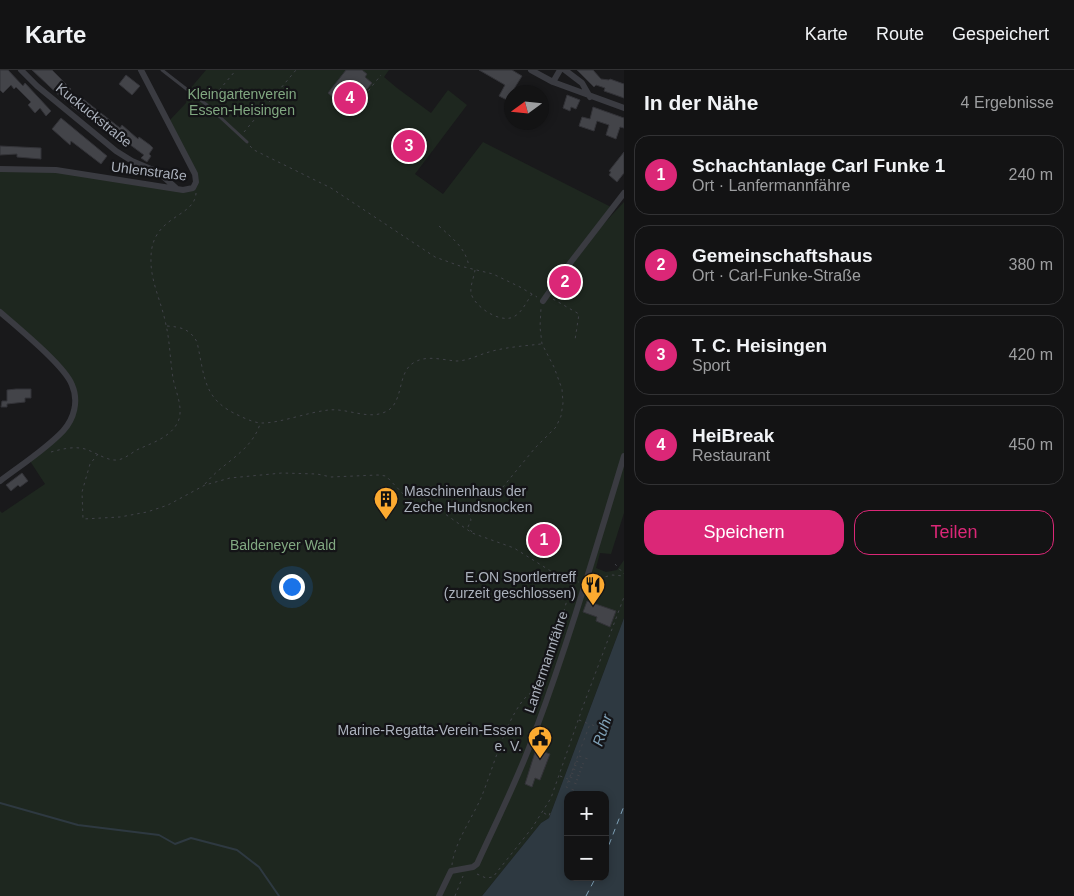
<!DOCTYPE html>
<html lang="de">
<meta charset="utf-8">
<style>
:root{--surface:#131314;--page:#1c1c1d;--text:#f1f3f6;--muted:#9d9ea0;--line:#323234;--accent:#db2777}
body{margin:0;font-family:Arial,sans-serif;background:var(--page);color:var(--text)}
.controls{position:absolute;right:15px;bottom:15px;display:grid;overflow:hidden;border-radius:10px;box-shadow:0 2px 8px #0003}
.controls button{width:45px;height:45px;display:grid;place-items:center;padding:0;border:0;border-bottom:1px solid var(--line);background:var(--surface);color:var(--text);font:25px sans-serif}
.compass{position:absolute;left:504px;top:15px;width:45px;height:45px;border-radius:50%;background:var(--surface);box-shadow:0 2px 8px #0003;rotate:255deg}
.you{position:absolute;left:291px;top:516px;width:18px;height:18px;margin:-12px;border:4px solid #fff;border-radius:50%;background:#1a73e8;box-shadow:0 0 0 8px #1a73e833}
.badge{display:grid;place-items:center;width:32px;height:32px;border-radius:50%;background:var(--accent);color:#fff;font-size:16px;font-weight:700}
.pin{position:absolute;translate:-50% -50%;border:2px solid #fff;box-shadow:0 1px 5px #0006}
.list{margin:0;padding:0;list-style:none}
h2{display:flex;justify-content:space-between;align-items:center;height:65px;margin:0;padding:0 20px;font-size:21px}
h2 small{font-size:16px;font-weight:400;color:var(--muted)}
.list li{display:grid;grid-template-columns:32px 1fr auto;gap:15px;align-items:center;box-sizing:border-box;height:80px;margin:0 10px 10px;padding:0 10px;border:1px solid var(--line);border-radius:15px}
.list b{display:block;font-size:19px;white-space:nowrap}
.list p{margin:0;font-size:16px;white-space:nowrap;color:var(--muted)}
.list em{font-size:16px;font-style:normal;color:var(--muted)}
.actions{display:flex;gap:10px;padding:15px 20px}
.actions a{flex:1;padding:11px 0;border:1px solid var(--accent);border-radius:15px;text-align:center;font-size:18px;color:var(--accent)}
.actions .main{background:var(--accent);color:#fff}
.map{position:relative;flex:none;width:624px;height:826px;overflow:hidden}
header{display:flex;align-items:center;gap:30px;box-sizing:border-box;height:70px;padding:0 25px;background:var(--surface);border-bottom:1px solid var(--line)}
header strong{font-size:24px}
nav{display:flex;gap:28px;margin-inline-start:auto;font-size:18px}
main{display:flex}
aside{flex:1;background:var(--surface)}
.map>svg:first-child{display:block}
.green{fill:#1e271f;fill-rule:evenodd}
.water{fill:#2e3941;fill-rule:evenodd}
.lines{fill:none;stroke-linecap:round;stroke-linejoin:round}
.stream{stroke:#2e3941;stroke-width:2}
.ferry{stroke:#80a2b8;stroke-width:1;stroke-dasharray:6 5;stroke-linecap:butt}
.building{fill:#434449;stroke:#333338}
.path{stroke:#404248;stroke-width:1;stroke-dasharray:2.5 4;stroke-linecap:butt}
.service{stroke:#3a3b41;stroke-width:3}
.minor{stroke:#3a3b41;stroke-width:6}
.labels{text-anchor:middle;dominant-baseline:central;stroke-width:4.5;stroke-linejoin:round;paint-order:stroke}
.park-label{font-size:14px;fill:#81a881;stroke:#141417}
.street-label{font-size:14px;fill:#abb1bc;stroke:#141417}
.poi-label{font-size:14px;fill:#abb1bc;stroke:#141417;text-anchor:end}
.water-label{font-size:15px;font-style:italic;fill:#80a2b8;stroke:#141417}
</style>
<header>
<strong>Karte</strong>
<nav><a>Karte</a><a>Route</a><a>Gespeichert</a></nav>
</header>
<main>
<div class="map">
<svg width="624" height="826" viewBox="0 0 624 826">
<rect width="100%" height="100%" fill="#19191b"/>
<path class="green" d="M206 0H389L384 7 397 18 431 43 448 20 467 35 415 104 443 124 483 72 611 137 584 175 624 132V443L611 484 600 483 596 498 606 502 617 500 624 490V548L549 748 541 753 482 826H0V441L2 443 45 414 30 391 73 348 75 316 29 266 0 239V100H43L179 121 197 113 169 51 186 33 189 20ZM543 452 557 457 549 482 543 480 542 476 539 475 536 478 529 475C532 467 539 461 543 452Z"/>
<path class="water" d="M624 548V826H482L541 753 549 748ZM568 725H605V807H568Z"/>
<g class="lines">
<path class="stream" d="M0 733 78 755 159 765 175 774 191 768 237 780 259 797 279 826"/>
<path class="ferry" d="M605 785 624 736
M586 826 596 807"/>
</g>
<path class="building" d="M0 0H8L23 16 25 13 51 41 46 46 40 38 35 43 28 35 31 32 16 17 14 19 11 15 3 23 0 20Z
M32 0H52L71 19 67 22 71 27 65 31Z
M346 0H362L367 4 365 7 372 13 346 45 332 34 335 29 328 23Z
M479 0H512L522 6 507 30 499 26 505 15Z
M577 0H593L601 9 609 10 610 9 624 14V28L604 21 605 18 596 15 594 17Z
M126 5 140 16 132 25 119 14Z
M567 25 580 30 576 39 571 37 570 41 563 38Z
M83 29 120 58 122 55 138 69 139 67 150 75 153 78 149 84 151 86 147 92 141 88 144 85 129 74 128 76 114 65H110L71 36 75 31 79 35Z
M593 37 624 48V58L620 57 616 69 606 65 609 55 597 51 594 61 579 56 582 47 590 49Z
M61 48 107 86 101 94 71 71 70 75 52 59Z
M0 76 41 78V89L17 87V84L0 85Z
M624 82V103L617 112 609 105 611 102 609 101Z
M16 319H31V328H25V332L7 334V337H1L2 331H7V320Z
M22 403 28 411 20 417 18 415 11 421 6 415Z
M545 459 548 479 533 474Z
M587 531 616 541 610 557 596 551 597 547 583 542Z
M536 679 550 684 540 710 535 708 532 717 525 714Z"/>
<g class="lines">
<path class="path" d="M211 30 236 0
M348 46 381 5
M244 62 296 0
M250 76 254 80 331 118 435 187 460 196 493 204 520 217 537 227
M439 156C453 169 466 178 469 197
M475 200C474 207 470 216 471 223 474 237 502 255 515 246 522 242 527 231 532 224
M553 229 579 244 575 270
M167 256C181 257 190 259 197 272 205 308 203 330 240 346 246 349 255 353 262 353 281 353 308 342 329 340 347 338 368 350 385 342 405 334 396 301 415 292 427 285 443 290 456 291 468 291 478 285 489 282 506 277 524 276 541 274
M51 382C62 379 74 376 85 379 95 382 107 391 117 390 126 389 133 381 141 378 155 372 174 365 179 349 183 336 175 320 173 308 170 290 170 272 166 255 162 233 150 211 151 188 151 145 195 148 196 123
M98 384 90 394 82 422 83 449 120 447 147 442 168 435 205 415 230 408 282 403 317 404 331 407 378 405 386 406 406 427H421L472 463 514 478 549 500 572 511 579 512
M205 414C223 392 251 382 260 354
M406 427C443 399 470 442 498 423L535 378 556 357 561 346 563 333 562 319 554 297 542 274 540 257 541 238
M472 462 468 457 471 450 467 438 480 430
M615 494 624 504
M593 510 612 505 624 506
M579 650 589 654
M579 686 588 689
M576 691 584 694
M574 695 583 698
M573 699 581 702
M571 703 580 706
M560 706 568 709
M570 707 578 710
M568 711 577 714
M586 725 566 717 590 654 600 658
M544 743 549 746 550 743
M452 795C454 774 472 748 481 728 493 699 503 658 521 633 527 624 537 620 541 610 555 579 563 544 572 511
M477 804 486 808 493 807 532 758 551 728 582 639 624 527
M455 826 463 806"/>
<path class="service" d="M162 0 207 35 247 72"/>
<path class="minor" d="M21 0 37 16 116 81 132 91 158 102 176 118
M531 0 553 12 624 38
M565 0 582 13 590 27
M553 12 560 0
M0 99 56 100 183 120 193 118 196 112 195 104 141 0
M543 231 564 201 624 123
M0 242C17 257 65 296 72 315 79 331 74 349 63 361 45 380 21 395 0 411
M439 826 451 801 473 797 477 794C497 750 519 707 535 662 569 571 596 478 624 386"/>
</g>
<defs>
<symbol id="building-pin" viewBox="-11 -11 22 30"><path d="M0 17L-7.5 6A9.5 9.5 0 1 1 7.5 6Z" fill="#fcaa30" stroke="#141417"/><path d="M-4-6H4V6H1V3H-1V6H-4ZM-2.5-4.3h1.7v1.8h-1.7ZM.8-4.3h1.7v1.8H.8ZM-2.5-1h1.7V.8h-1.7ZM.8-1h1.7V.8H.8Z" fill="#111"/></symbol>
<symbol id="restaurant-pin" viewBox="-11 -11 22 30"><path d="M0 17L-7.5 6A9.5 9.5 0 1 1 7.5 6Z" fill="#fcaa30" stroke="#141417"/><path d="M-5-6h1v4h1v-4h1v4h1v-4h1v5L-1.5 .5V6h-2V.5L-5-1ZM5-6V6H3V1.5H1.5Q1.5-4 5-6Z" fill="#111"/></symbol>
<symbol id="civic-pin" viewBox="-11 -11 22 30"><path d="M0 17L-7.5 6A9.5 9.5 0 1 1 7.5 6Z" fill="#fcaa30" stroke="#141417"/><path d="M-.6-6.5H3V-4.5H.6V-3L4-1V1h2V6H-6V1h2V-1L-.6-3ZM-1.2 2.5V6h2.4V2.5Z" fill="#111"/></symbol>
</defs>
<g fill-rule="evenodd">
<use href="#building-pin" x="372" y="415" width="28" height="38"/>
<use href="#restaurant-pin" x="579" y="501" width="28" height="38"/>
<use href="#civic-pin" x="526" y="654" width="28" height="38"/>
</g>
<g class="labels">
<g class="park-label">
<text x="242" y="24">Kleingartenverein<tspan x="242" dy="16">Essen-Heisingen</tspan></text>
<text x="283" y="475">Baldeneyer Wald</text>
</g>
<g class="street-label">
<text transform="translate(94 45) rotate(39)">Kuckuckstraße</text>
<text transform="translate(149 101) rotate(7)">Uhlenstraße</text>
<text transform="translate(546 592) rotate(-71)">Lanfermannfähre</text>
</g>
<g class="poi-label">
<text x="404" y="421" text-anchor="start">Maschinenhaus der<tspan x="404" dy="16">Zeche Hundsnocken</tspan></text>
<text x="576" y="507">E.ON Sportlertreff<tspan x="576" dy="16">(zurzeit geschlossen)</tspan></text>
<text x="522" y="660">Marine-Regatta-Verein-Essen<tspan x="522" dy="16">e. V.</tspan></text>
</g>
<g class="water-label">
<text transform="translate(602 660) rotate(-71)">Ruhr</text>
</g>
</g>
</svg>
<div class="controls">
<button>+</button>
<button>−</button>
</div>
<svg class="compass" viewBox="-18 -18 36 36"><path d="M0-13l5 13h-10z" fill="#e53935"/><path d="M0 13l5-13h-10z" fill="#9d9ea0"/></svg>
<div class="you"></div>
<div class="pin badge" style="left:544px;top:470px">1</div>
<div class="pin badge" style="left:565px;top:212px">2</div>
<div class="pin badge" style="left:409px;top:76px">3</div>
<div class="pin badge" style="left:350px;top:28px">4</div>
</div>
<aside>
<h2>In der Nähe<small>4 Ergebnisse</small></h2>
<ul class="list">
<li><span class="badge">1</span><div><b>Schachtanlage Carl Funke 1</b><p>Ort · Lanfermannfähre</p></div><em>240 m</em></li>
<li><span class="badge">2</span><div><b>Gemeinschaftshaus</b><p>Ort · Carl-Funke-Straße</p></div><em>380 m</em></li>
<li><span class="badge">3</span><div><b>T. C. Heisingen</b><p>Sport</p></div><em>420 m</em></li>
<li><span class="badge">4</span><div><b>HeiBreak</b><p>Restaurant</p></div><em>450 m</em></li>
</ul>
<div class="actions"><a class="main">Speichern</a><a>Teilen</a></div>
</aside>
</main>
